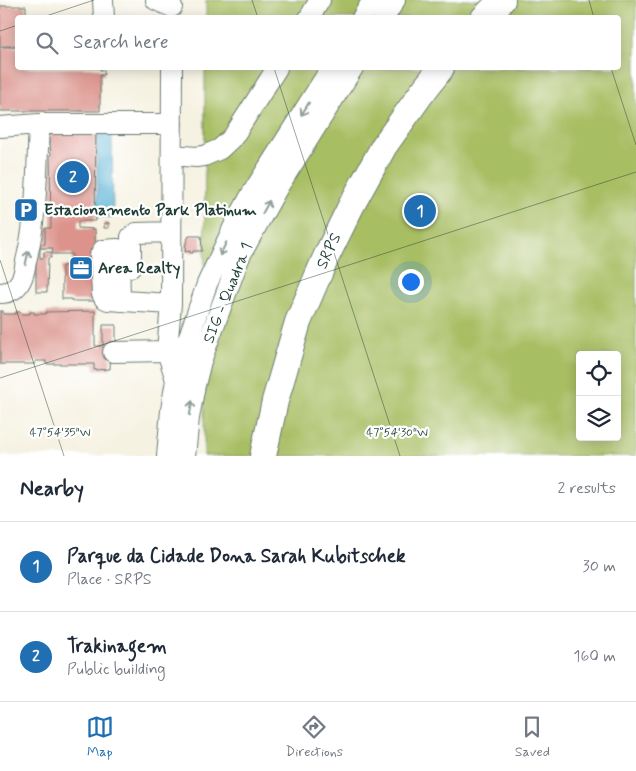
<!DOCTYPE html>
<meta charset="utf-8">
<style>
:root{--surface:#fff;--page:#f6f6f7;--text:#1f2937;--muted:#747a83;--line:#e0e1e3;--accent:#1f6fb2}
body{margin:0;font-family:Mynerve,sans-serif;background:var(--page);color:var(--text)}
.controls{position:absolute;right:15px;bottom:15px;display:grid;overflow:hidden;border-radius:5px;box-shadow:0 2px 12px #0003}
.controls button{width:45px;height:45px;display:grid;place-items:center;padding:0;border:0;border-bottom:1px solid var(--line);background:var(--surface);color:var(--text);font:25px sans-serif}
.you{position:absolute;left:410px;top:281px;width:18px;height:18px;margin:-12px;border:4px solid #fff;border-radius:50%;background:#1a73e8;box-shadow:0 0 0 8px #1a73e833}
.badge{display:grid;place-items:center;width:32px;height:32px;border-radius:50%;background:var(--accent);color:#fff;font-size:16px;font-weight:700}
.pin{position:absolute;translate:-50% -50%;border:2px solid #fff;box-shadow:0 1px 5px #0006}
.list{margin:0;padding:0;list-style:none}
h2{display:flex;justify-content:space-between;align-items:center;height:65px;margin:0;padding:0 20px;font-size:21px}
h2 small{font-size:16px;font-weight:400;color:var(--muted)}
.list li{display:grid;grid-template-columns:32px 1fr auto;gap:15px;align-items:center;box-sizing:border-box;height:90px;padding:0 20px;border-top:1px solid var(--line)}
.list b{display:block;font-size:19px;white-space:nowrap}
.list p{margin:0;font-size:16px;white-space:nowrap;color:var(--muted)}
.list em{font-size:16px;font-style:normal;color:var(--muted)}
.icon{flex:none;width:28px;height:28px;fill:none;stroke:currentColor;stroke-width:2;stroke-linecap:round;stroke-linejoin:round}
.map{position:relative;flex:none;width:636px;height:456px;overflow:hidden}
.search{position:absolute;background:var(--surface);box-shadow:0 2px 12px #0003;left:15px;right:15px;top:15px;height:55px;display:flex;align-items:center;gap:12px;box-sizing:border-box;padding:0 18px;border-radius:5px;color:var(--muted);font-size:19px}
.sheet{height:245px;background:var(--surface)}
nav{display:flex;justify-content:space-around;align-items:center;box-sizing:border-box;height:70px;border-top:1px solid var(--line);background:var(--surface);font-size:14px;color:var(--muted)}
nav a{display:grid;justify-items:center;gap:2px}
nav .on{color:var(--accent)}
.map>svg:first-child{display:block}
.green{fill:#a8be63;stroke:#647e4c;fill-rule:evenodd}
.water{fill:#58b2d6;stroke:#3c7885}
.building{fill:#dc938b}
.lines{fill:none;stroke-linecap:round;stroke-linejoin:round}
.minor-casing{stroke:#6a7c71;stroke-width:22}
.major-casing{stroke:#6a7c71;stroke-width:28}
.minor{stroke:#fff;stroke-width:20}
.major{stroke:#fff;stroke-width:26}
.oneway{stroke:#8f9e9a}
.ticks{fill:none;stroke:#1f3d34;stroke-width:1;stroke-opacity:0.45}
.labels{text-anchor:middle;dominant-baseline:central;stroke-width:4.5;stroke-linejoin:round;paint-order:stroke}
.poi-label{font-size:16px;font-weight:bold;fill:#1f3d34;stroke:#fff;text-anchor:start}
.street-label{font-size:16px;fill:#1f3d34;stroke:#fff}
.ticks-label{font-size:12px;text-anchor:middle;fill:#1f3d34;stroke:#fff;stroke-width:4.5;stroke-linejoin:round;paint-order:stroke}
</style>
<div class="map">
<svg width="636" height="456" viewBox="0 0 636 456">
<rect width="100%" height="100%" fill="#fff"/>
<filter id="ink" filterUnits="userSpaceOnUse"><feTurbulence type="fractalNoise" baseFrequency=".02" numOctaves="2"/><feDisplacementMap in="SourceGraphic" scale="10" xChannelSelector="R" yChannelSelector="G"/><feConvolveMatrix kernelMatrix="1 2 1 2 8 2 1 2 1" color-interpolation-filters="sRGB"/></filter>
<filter id="wash" filterUnits="userSpaceOnUse"><feTurbulence type="fractalNoise" baseFrequency=".0096" numOctaves="4" result="noise"/><feDisplacementMap in="SourceGraphic" scale="20" xChannelSelector="R" yChannelSelector="G"/><feGaussianBlur stdDeviation="1.12" result="paint"/><feColorMatrix in="noise" values="0 0 0 0 0 0 0 0 0 0 0 0 0 0 0 0 0 1.4 0 .05"/><feComposite in="paint" operator="in"/></filter>
<g filter="url(#wash)">
<rect width="100%" height="100%" fill="#f6f2e2"/>
<path class="green" d="M206 0H636V456H204L205 68H618V18H206ZM580 355H617V437H580Z"/>
<path class="water" d="M97 134H112L113 217H97Z"/>
<g id="blocks">
<path class="building" d="M0 6H26V18H18V46H0Z
M0 47H18V68H100V70H104V75H100V111H0Z
M96 125 95 221H78V228L95 229 96 301H72V299H62V266H72V254H52L53 248H40V244H45V228H51L50 155H51L50 143 51 142H50L49 126Z
M104 223H109V228H104Z
M189 236H201L202 251H193V253H190V251L185 252 186 243Z
M31 248H40V258H44V252H51V258H48L47 292H36V257Z
M0 311H3V314H16V312H21V314H30V312H34V314H46V312L95 311V346H103V325H116V347H111L110 369 94 370V364H46V361H35V364H0Z"/>
</g>
</g>
<g filter="url(#ink)">
<use href="#blocks" fill-opacity="0" stroke="#6a7c71" stroke-width="1"/>
<g class="lines">
<defs>
<path id="minor" d="M103 0 104 18
M156 0 172 7
M309 18 320 0
M362 18 373 0
M384 18 395 0
M172 68 171 304 167 351 176 380
M0 127 39 124H172
M172 155 196 157 204 156 220 149 233 137 277 68
M131 267V237L136 233 171 232
M0 293C10 293 17 288 21 280 25 273 25 264 27 257 37 215 37 168 39 124
M120 301 119 252 117 249 103 250 100 255 102 294 104 298 108 300 171 304
M113 352 167 351
M167 456 171 410 176 380 186 345 207 284 233 228 251 195 331 68
M185 456 189 418 195 385 201 361 240 256 278 187 353 68"/>
<path id="major" d="M484 18 502 0
M263 456 275 401 298 322 326 257 351 206 384 146 421 94 441 68"/>
</defs>
<use href="#minor" class="minor-casing"/>
<use href="#major" class="major-casing"/>
<use href="#minor" class="minor"/>
<use href="#major" class="major"/>
</g>
<defs><path id="oneway-shaft" d="M-6 0H5M1.5-3L5.5 0L1.5 3" fill="none" stroke-width="1.6" stroke-linecap="round" stroke-linejoin="round" transform="scale(1.25)"/></defs>
<g class="oneway">
<use href="#oneway-shaft" transform="translate(305 109) rotate(122)"/>
<use href="#oneway-shaft" transform="translate(266 207) rotate(-61)"/>
<use href="#oneway-shaft" transform="translate(223 249) rotate(116)"/>
<use href="#oneway-shaft" transform="translate(27 258) rotate(-77)"/>
<use href="#oneway-shaft" transform="translate(191 408) rotate(-80)"/>
</g>
</g>
<path class="ticks" d="M252 0 258 18M589 0 594 18M40 18 94 0M0 31 18 25M274 68 400 456M611 68 636 145M0 260 64 456M0 378 636 172"/>
<defs>
<symbol id="parking-square" viewBox="-11 -11 22 22"><rect x="-9" y="-9" width="18" height="18" rx="4" fill="#1f6fb2" stroke="#fff"/><path d="M-3.5-5.5H1a3.5 3.5 0 0 1 0 7H-1V5.5H-3.5ZM-1-3.4V-.6H.8a1.4 1.4 0 0 0 0-2.8Z" fill="#fff"/></symbol>
<symbol id="office-square" viewBox="-11 -11 22 22"><rect x="-9" y="-9" width="18" height="18" rx="4" fill="#1f6fb2" stroke="#fff"/><path d="M-6-3h4V-5.5h4V-3h4V5H-6ZM-1-4.5V-3h2v-1.5ZM-6 0V1H6V0Z" fill="#fff"/></symbol>
</defs>
<g fill-rule="evenodd">
<use href="#parking-square" x="12" y="196" width="28" height="28"/>
<use href="#office-square" x="67" y="254" width="28" height="28"/>
</g>
<g class="labels">
<g class="poi-label">
<text x="44" y="210">Estacionamento Park Platinum</text>
<text x="98" y="268">Area Realty</text>
</g>
<g class="street-label">
<text transform="translate(329 251) rotate(-65)">SRPS</text>
<text transform="translate(228 293) rotate(-68)">SIG - Quadra 1</text>
</g>
</g>
<g class="ticks-label">
<text x="60" y="436">47°54'35"W</text>
<text x="397" y="436">47°54'30"W</text>
</g>
</svg>
<div class="controls">
<button><svg class="icon" aria-label="locate" viewBox="0 0 24 24"><circle cx="12" cy="12" r="6"/><path d="M12 2v4M12 18v4M2 12h4M18 12h4"/></svg></button>
<button><svg class="icon" aria-label="layers" viewBox="0 0 24 24"><path d="M12 4l9 5-9 5-9-5zM3 14l9 5 9-5"/></svg></button>
</div>
<div class="you"></div>
<div class="pin badge" style="left:420px;top:211px">1</div>
<div class="pin badge" style="left:73px;top:177px">2</div>
<div class="search"><svg class="icon" aria-label="search" viewBox="0 0 24 24"><circle cx="10" cy="10" r="6"/><path d="M15 15l6 6"/></svg>Search here</div>
</div>
<section class="sheet">
<h2>Nearby<small>2 results</small></h2>
<ul class="list">
<li><span class="badge">1</span><div><b>Parque da Cidade Dona Sarah Kubitschek</b><p>Place · SRPS</p></div><em>30 m</em></li>
<li><span class="badge">2</span><div><b>Trakinagem</b><p>Public building</p></div><em>160 m</em></li>
</ul>
</section>
<nav>
<a class="on"><svg class="icon" aria-label="map" viewBox="0 0 24 24"><path d="M3 6l6-2 6 2 6-2v14l-6 2-6-2-6 2zM9 4v14M15 6v14"/></svg>Map</a>
<a><svg class="icon" aria-label="directions" viewBox="0 0 24 24"><path d="M12 3l9 9-9 9-9-9zM9 14v-3h6M13 9l2 2-2 2"/></svg>Directions</a>
<a><svg class="icon" aria-label="saved" viewBox="0 0 24 24"><path d="M7 4h10v16l-5-4-5 4z"/></svg>Saved</a>
</nav>
